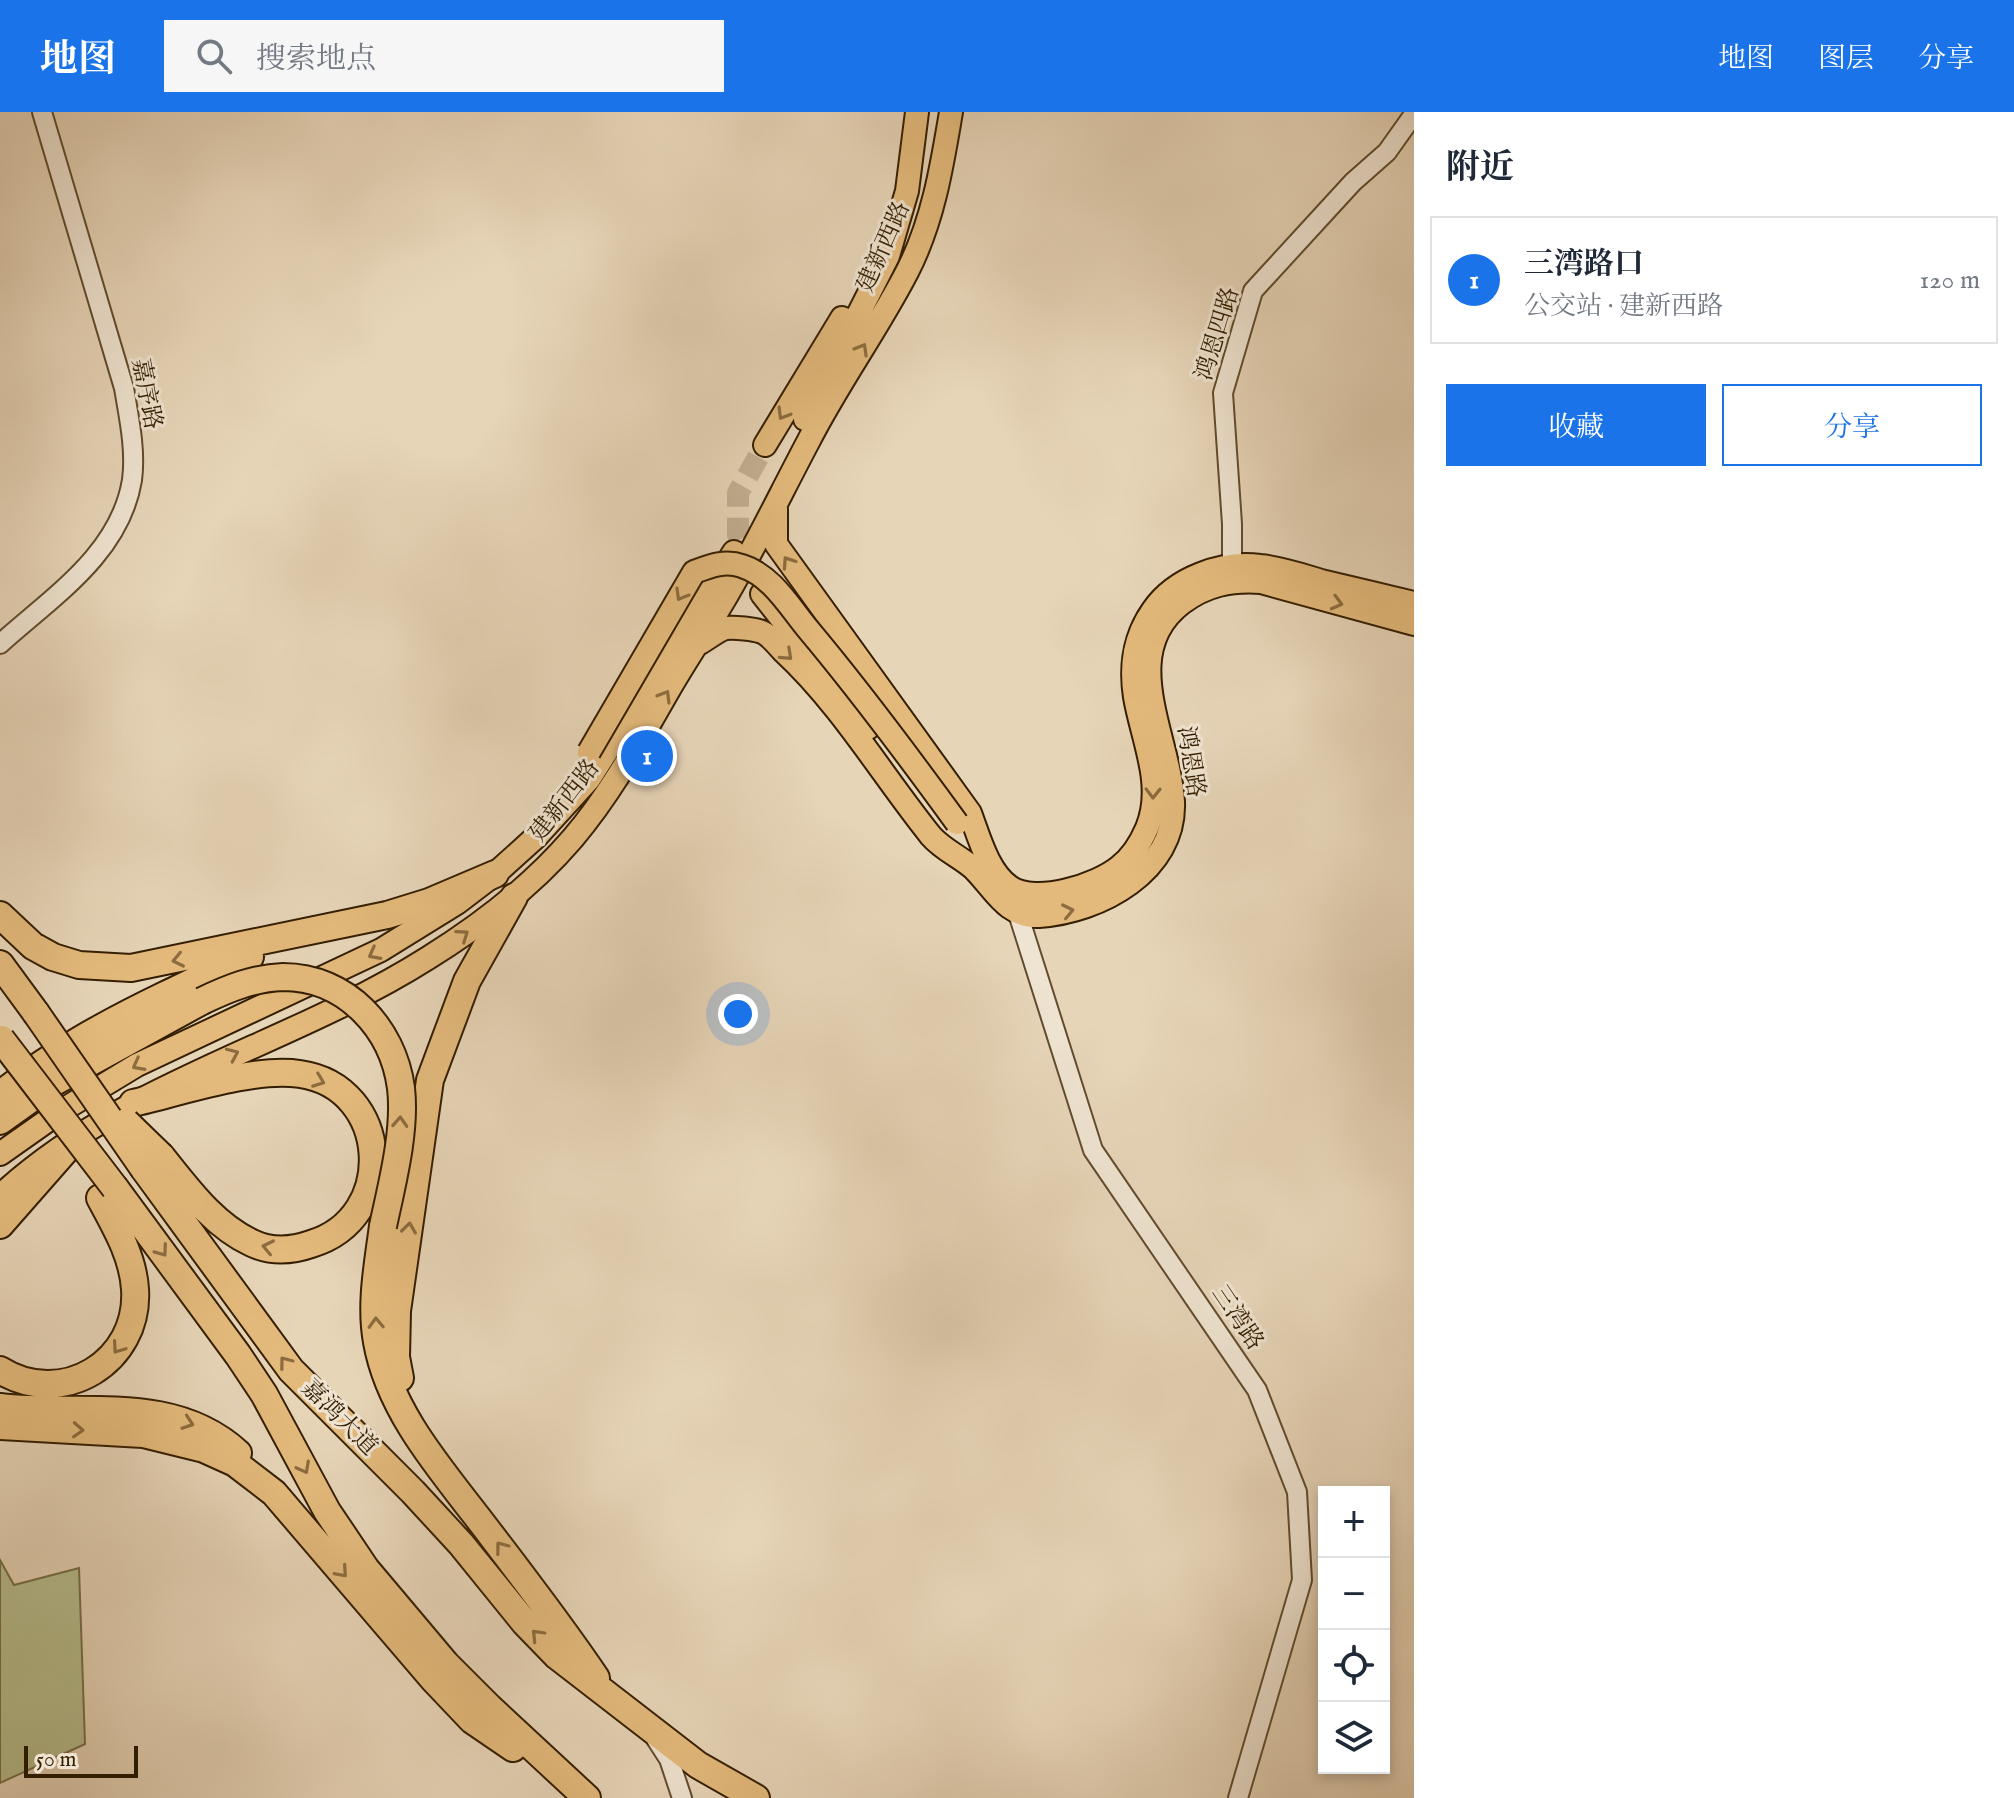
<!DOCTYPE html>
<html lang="zh">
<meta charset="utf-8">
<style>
:root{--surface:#fff;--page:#f6f6f7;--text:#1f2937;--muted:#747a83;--line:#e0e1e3;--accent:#1a73e8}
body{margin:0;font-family:"IM FELL English","Noto Serif SC",serif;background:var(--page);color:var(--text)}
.controls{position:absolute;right:24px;bottom:24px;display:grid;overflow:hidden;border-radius:0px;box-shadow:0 4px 12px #0003}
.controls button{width:72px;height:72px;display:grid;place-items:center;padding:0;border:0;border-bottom:2px solid var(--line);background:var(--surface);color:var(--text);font:40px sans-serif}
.scale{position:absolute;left:24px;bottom:20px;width:114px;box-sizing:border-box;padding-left:8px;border:4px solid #341e00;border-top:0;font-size:22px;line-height:28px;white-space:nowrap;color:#341e00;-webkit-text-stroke:6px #efe4d1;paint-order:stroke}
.you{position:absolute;left:738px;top:902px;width:28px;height:28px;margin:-20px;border:6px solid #fff;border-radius:50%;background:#1a73e8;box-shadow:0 0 0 12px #1a73e833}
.badge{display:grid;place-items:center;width:52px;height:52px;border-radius:50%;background:var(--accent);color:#fff;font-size:26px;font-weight:700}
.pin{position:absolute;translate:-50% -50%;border:4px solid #fff;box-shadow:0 2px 8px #0006}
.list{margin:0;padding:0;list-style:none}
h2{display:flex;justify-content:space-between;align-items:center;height:104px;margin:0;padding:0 32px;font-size:34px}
h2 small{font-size:26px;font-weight:400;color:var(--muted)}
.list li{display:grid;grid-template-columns:52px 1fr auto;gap:24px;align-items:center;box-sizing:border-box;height:128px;margin:0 16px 16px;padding:0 16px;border:2px solid var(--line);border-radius:0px}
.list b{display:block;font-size:30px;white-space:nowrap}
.list p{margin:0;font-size:26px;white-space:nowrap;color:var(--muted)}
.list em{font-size:26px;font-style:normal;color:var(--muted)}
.actions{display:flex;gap:16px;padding:24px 32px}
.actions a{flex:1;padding:18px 0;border:2px solid var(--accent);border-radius:0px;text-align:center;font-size:28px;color:var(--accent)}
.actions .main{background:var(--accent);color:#fff}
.icon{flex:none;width:44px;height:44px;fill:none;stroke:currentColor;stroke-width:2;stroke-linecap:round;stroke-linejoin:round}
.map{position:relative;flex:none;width:1414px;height:1686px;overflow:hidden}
header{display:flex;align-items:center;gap:48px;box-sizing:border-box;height:112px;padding:0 40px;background:var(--accent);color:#fff}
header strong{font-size:38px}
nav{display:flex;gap:44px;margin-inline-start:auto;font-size:28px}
.search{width:560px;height:72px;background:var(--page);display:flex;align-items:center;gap:20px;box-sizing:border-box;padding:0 28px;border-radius:0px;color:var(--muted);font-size:30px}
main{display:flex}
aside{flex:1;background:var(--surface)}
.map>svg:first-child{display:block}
.green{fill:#b6bd8e;stroke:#756e47;stroke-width:2}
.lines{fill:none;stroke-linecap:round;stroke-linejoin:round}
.major-tunnel{stroke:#c3b093;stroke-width:22;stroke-dasharray:22 11;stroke-linecap:butt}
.minor-casing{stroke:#614c2e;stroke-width:22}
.major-casing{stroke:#341e00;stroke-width:26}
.highway-casing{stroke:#341e00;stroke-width:30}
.minor{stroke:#efe4d1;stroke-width:18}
.major{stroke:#e4ba7c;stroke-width:22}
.highway{stroke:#e4ba7c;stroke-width:26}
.major-bridge-casing{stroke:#341e00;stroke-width:26;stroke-linecap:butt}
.highway-bridge-casing{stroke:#341e00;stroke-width:30;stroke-linecap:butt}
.major-bridge{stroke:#e4ba7c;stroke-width:22}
.highway-bridge{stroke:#e4ba7c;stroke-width:26}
.oneway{stroke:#8c6c3e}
.labels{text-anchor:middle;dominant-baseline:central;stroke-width:6;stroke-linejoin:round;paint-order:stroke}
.street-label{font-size:24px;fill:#341e00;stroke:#efe4d1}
</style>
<header>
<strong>地图</strong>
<div class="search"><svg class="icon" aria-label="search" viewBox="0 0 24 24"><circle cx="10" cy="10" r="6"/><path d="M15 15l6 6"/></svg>搜索地点</div>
<nav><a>地图</a><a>图层</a><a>分享</a></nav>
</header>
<main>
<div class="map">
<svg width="1414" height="1686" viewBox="0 0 1414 1686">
<rect width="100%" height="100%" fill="#e7d5b8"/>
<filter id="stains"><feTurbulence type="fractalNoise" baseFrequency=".0025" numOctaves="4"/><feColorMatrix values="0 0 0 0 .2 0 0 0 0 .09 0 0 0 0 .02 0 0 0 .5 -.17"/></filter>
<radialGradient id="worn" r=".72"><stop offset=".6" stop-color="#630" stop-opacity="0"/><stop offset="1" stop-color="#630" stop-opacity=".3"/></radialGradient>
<path class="green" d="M0 1448 14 1473 79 1456 85 1632 0 1671Z"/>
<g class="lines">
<path class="major-tunnel" d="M752 458 738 423V381L765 333"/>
<defs>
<path id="minor" d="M1235 468 1232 454V412L1223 281 1253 179 1353 70 1387 40 1414 2
M0 532C52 485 120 442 132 368 136 338 129 306 124 276L42 0
M1015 792 1093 1038 1257 1278 1297 1380 1302 1468 1238 1686
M656 1627 669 1647 682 1686"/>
<path id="major" d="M805 307 888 144 907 79 917 0
M765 333 842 206
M776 397V432L970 701C979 725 988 760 1010 775 1036 793 1097 773 1119 755 1132 745 1141 730 1147 716 1165 673 1142 627 1135 585 1130 553 1134 525 1153 498 1175 466 1222 449 1260 454 1282 456 1304 464 1325 470 1355 477 1384 484 1414 491
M762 482 868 616
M700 531C707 527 718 518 726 516 734 515 755 517 762 520 770 523 778 534 784 540 841 593 882 663 931 724 943 738 961 745 974 757 995 778 1006 805 1039 804 1100 800 1176 759 1173 690 1170 625 1116 541 1182 491 1206 473 1230 468 1261 470L1414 512
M0 1042 61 999 137 953 381 838 457 791 495 762 537 724 589 667 734 440
M0 1084C123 970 289 934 428 846 481 813 532 774 573 726 612 680 641 626 671 574 689 543 709 514 727 483 756 433 781 381 808 330 838 271 877 218 907 160 933 110 942 54 951 0"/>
<path id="highway" d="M0 803 33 834 53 845 79 853 131 856 387 803 429 790 495 762
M0 852 36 901
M0 983C50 942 107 911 165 883 193 870 220 855 250 845
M133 991C181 980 253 955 300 962 391 975 399 1106 311 1132 291 1139 271 1140 252 1131 213 1113 187 1076 161 1044
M0 1009 56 969 202 889
M144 1057 291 1258 413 1380 461 1432 525 1511 557 1544 698 1653 756 1686
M115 1076 238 1243 264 1282 327 1399 366 1457 446 1552 489 1595 587 1686
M0 1113 79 1023
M383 1114C378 1152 370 1192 377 1230 390 1304 448 1365 491 1423 527 1470 563 1517 596 1566
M0 1258C62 1297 140 1250 135 1177 133 1144 115 1114 100 1086
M400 1266 396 1245 397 1199 430 968 467 869 514 785
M0 1295C81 1305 171 1280 238 1341
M0 1314 143 1322 204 1337 235 1351 274 1381 434 1568 472 1608 513 1636"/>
</defs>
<use href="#minor" class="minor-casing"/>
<use href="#major" class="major-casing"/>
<use href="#highway" class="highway-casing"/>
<use href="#minor" class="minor"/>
<use href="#major" class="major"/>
<use href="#highway" class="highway"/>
<defs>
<path id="major-bridge" d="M589 640 694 460C710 454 725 448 742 454 771 463 789 494 807 516 860 579 909 645 957 711"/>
<path id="highway-bridge" d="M202 889C229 876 254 866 283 865 346 865 393 916 401 976 406 1019 392 1072 383 1114
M36 901 144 1057
M1 927 115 1076
M126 1010 161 1044"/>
</defs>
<use href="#major-bridge" class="major-bridge-casing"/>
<use href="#highway-bridge" class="highway-bridge-casing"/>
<use href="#major-bridge" class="major-bridge"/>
<use href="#highway-bridge" class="highway-bridge"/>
</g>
<defs><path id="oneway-chevron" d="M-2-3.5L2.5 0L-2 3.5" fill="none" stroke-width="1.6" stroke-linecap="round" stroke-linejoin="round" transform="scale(2)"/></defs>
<g class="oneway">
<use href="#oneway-chevron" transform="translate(862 237) rotate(-60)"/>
<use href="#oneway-chevron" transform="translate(783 302) rotate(121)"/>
<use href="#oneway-chevron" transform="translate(788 450) rotate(-124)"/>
<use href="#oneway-chevron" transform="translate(681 483) rotate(120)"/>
<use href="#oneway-chevron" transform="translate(1337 491) rotate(15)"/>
<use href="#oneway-chevron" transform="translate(787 543) rotate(43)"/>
<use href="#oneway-chevron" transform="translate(665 584) rotate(-59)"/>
<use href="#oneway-chevron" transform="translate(1153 681) rotate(91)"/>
<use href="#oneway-chevron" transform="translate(1068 799) rotate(-12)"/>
<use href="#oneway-chevron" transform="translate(463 823) rotate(-35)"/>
<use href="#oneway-chevron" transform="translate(374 842) rotate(152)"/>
<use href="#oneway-chevron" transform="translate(178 848) rotate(168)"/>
<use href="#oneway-chevron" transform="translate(233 942) rotate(-24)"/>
<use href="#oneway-chevron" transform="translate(138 953) rotate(152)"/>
<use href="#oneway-chevron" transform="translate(319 969) rotate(21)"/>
<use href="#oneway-chevron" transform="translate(400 1010) rotate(-87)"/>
<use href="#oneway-chevron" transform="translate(409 1116) rotate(-82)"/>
<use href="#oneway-chevron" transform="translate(268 1135) rotate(-168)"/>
<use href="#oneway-chevron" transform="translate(162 1139) rotate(54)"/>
<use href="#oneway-chevron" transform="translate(376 1211) rotate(-92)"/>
<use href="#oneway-chevron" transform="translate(118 1236) rotate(125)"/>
<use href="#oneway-chevron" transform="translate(285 1250) rotate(-127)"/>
<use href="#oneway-chevron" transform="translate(188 1311) rotate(19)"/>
<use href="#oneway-chevron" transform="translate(78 1318) rotate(3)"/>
<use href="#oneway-chevron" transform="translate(304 1356) rotate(62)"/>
<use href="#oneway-chevron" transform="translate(501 1435) rotate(-127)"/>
<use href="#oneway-chevron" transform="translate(342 1460) rotate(49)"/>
<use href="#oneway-chevron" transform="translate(537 1523) rotate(-134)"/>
</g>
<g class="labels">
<g class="street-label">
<text transform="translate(884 135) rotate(-66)">建新西路</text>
<text transform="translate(1218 222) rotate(-73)">鸿恩四路</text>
<text transform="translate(146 282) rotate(79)">嘉序路</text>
<text transform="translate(1190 650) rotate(81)">鸿恩路</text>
<text transform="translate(565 689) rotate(-52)">建新西路</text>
<text transform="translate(1237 1206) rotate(56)">三湾路</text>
<text transform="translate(339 1306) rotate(45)">嘉鸿大道</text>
</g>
</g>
<rect width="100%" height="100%" filter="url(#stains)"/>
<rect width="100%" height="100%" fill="url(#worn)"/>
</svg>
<div class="controls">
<button>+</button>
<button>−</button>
<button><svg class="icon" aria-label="locate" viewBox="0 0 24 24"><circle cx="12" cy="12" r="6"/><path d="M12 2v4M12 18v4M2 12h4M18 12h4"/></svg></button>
<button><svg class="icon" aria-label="layers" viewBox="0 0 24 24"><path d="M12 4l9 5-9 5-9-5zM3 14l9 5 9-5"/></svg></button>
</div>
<div class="scale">50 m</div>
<div class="you"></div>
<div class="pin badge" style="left:647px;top:644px">1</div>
</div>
<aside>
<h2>附近<small></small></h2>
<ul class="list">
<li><span class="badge">1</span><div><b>三湾路口</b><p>公交站 · 建新西路</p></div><em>120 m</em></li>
</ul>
<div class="actions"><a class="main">收藏</a><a>分享</a></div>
</aside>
</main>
